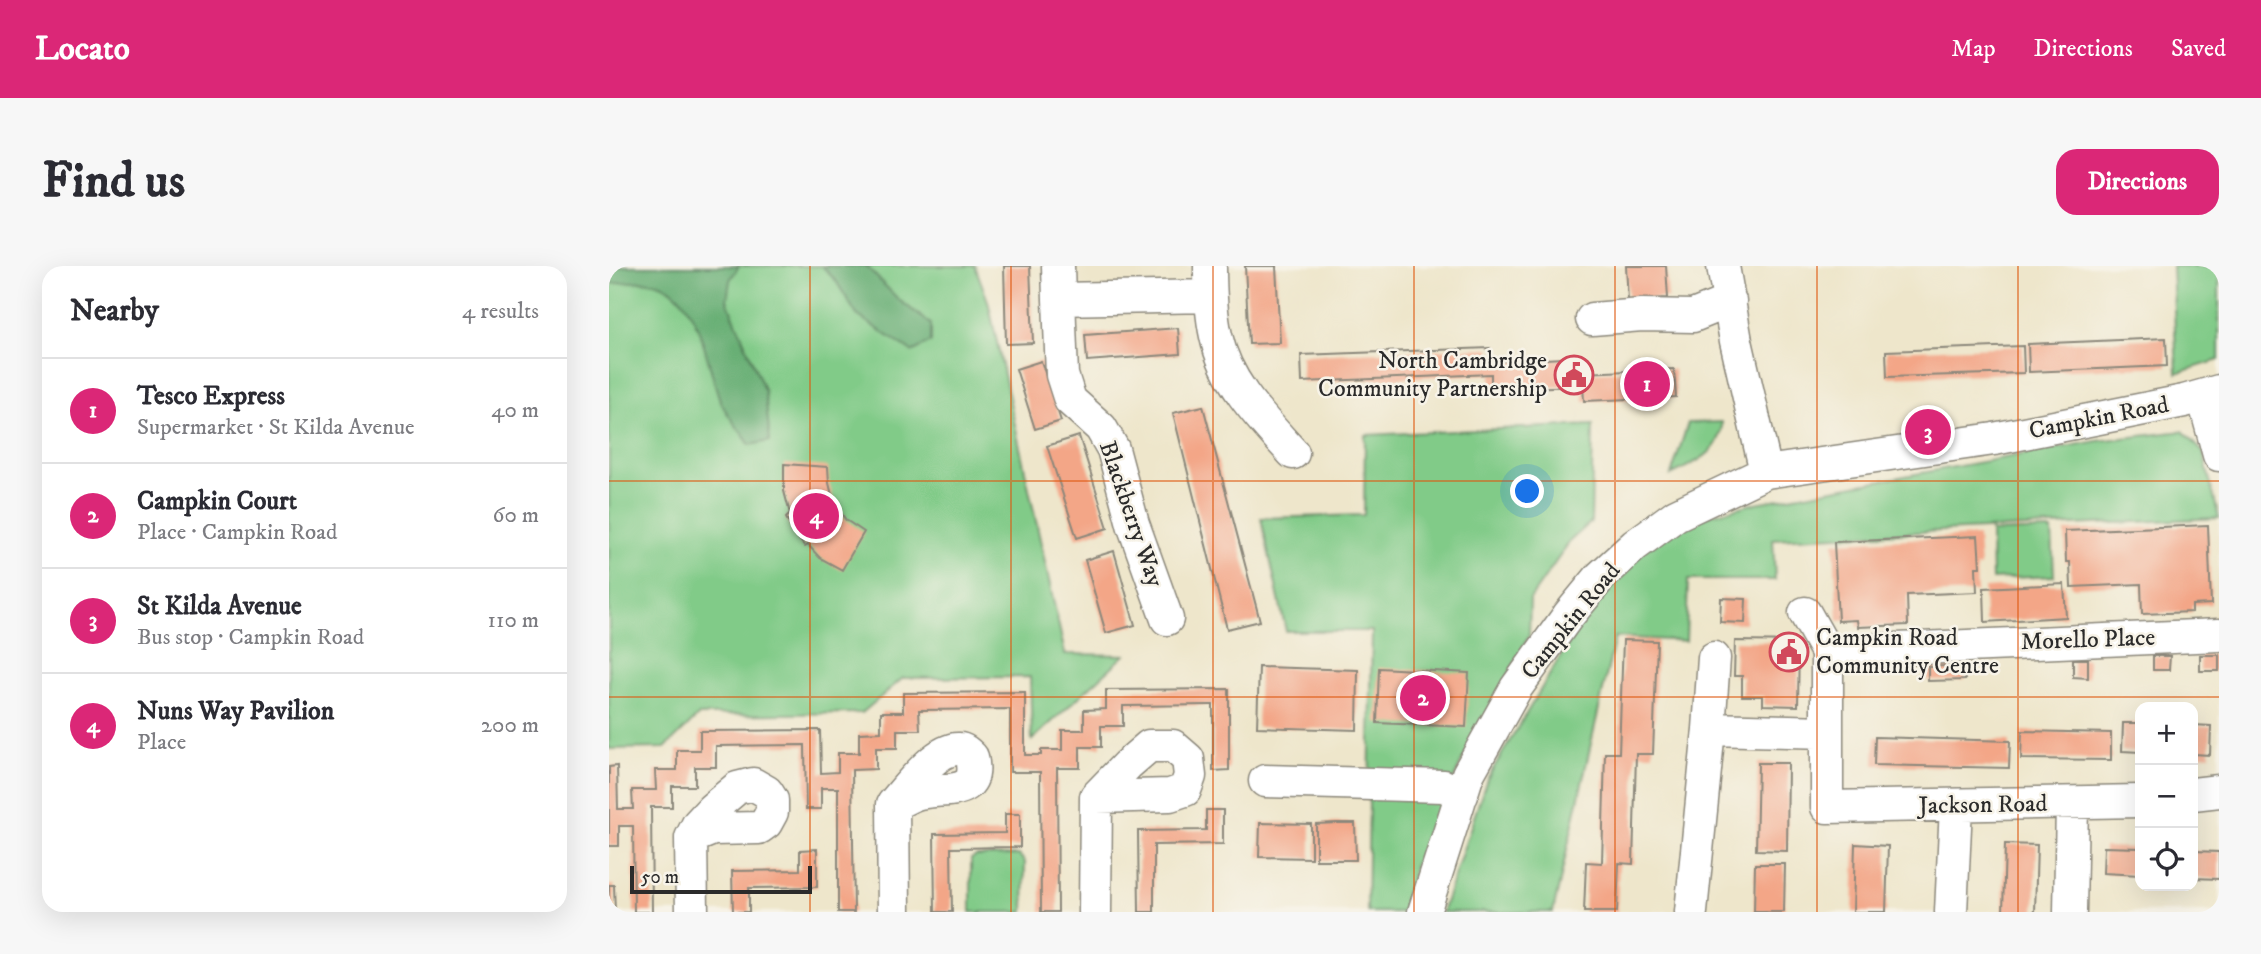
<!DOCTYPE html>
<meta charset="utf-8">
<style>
:root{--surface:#fff;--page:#f7f7f7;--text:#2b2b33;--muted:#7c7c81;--line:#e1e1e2;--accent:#db2777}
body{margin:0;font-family:"IM FELL DW Pica",serif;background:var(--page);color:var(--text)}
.controls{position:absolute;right:21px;bottom:21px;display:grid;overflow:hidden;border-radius:14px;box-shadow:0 7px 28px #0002}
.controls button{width:63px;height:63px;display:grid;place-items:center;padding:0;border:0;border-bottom:2px solid var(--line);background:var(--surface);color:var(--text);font:35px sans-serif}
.scale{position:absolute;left:21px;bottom:18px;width:182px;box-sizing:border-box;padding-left:7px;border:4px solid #2b2b2b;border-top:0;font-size:19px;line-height:24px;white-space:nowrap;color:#2b2b2b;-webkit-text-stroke:5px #f7f3e8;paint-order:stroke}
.you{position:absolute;left:919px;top:226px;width:24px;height:24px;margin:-18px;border:5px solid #fff;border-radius:50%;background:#1a73e8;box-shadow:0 0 0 10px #1a73e833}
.badge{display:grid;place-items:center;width:46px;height:46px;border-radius:50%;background:var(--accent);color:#fff;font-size:23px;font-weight:700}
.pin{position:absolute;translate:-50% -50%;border:4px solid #fff;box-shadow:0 2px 7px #0006}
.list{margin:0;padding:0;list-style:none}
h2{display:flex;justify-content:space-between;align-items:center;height:91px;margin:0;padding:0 28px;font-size:30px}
h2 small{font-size:23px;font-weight:400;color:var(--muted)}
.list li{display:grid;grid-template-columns:46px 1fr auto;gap:21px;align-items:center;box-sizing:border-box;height:105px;padding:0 28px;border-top:2px solid var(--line)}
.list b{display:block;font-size:26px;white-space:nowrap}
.list p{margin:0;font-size:23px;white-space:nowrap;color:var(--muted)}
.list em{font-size:23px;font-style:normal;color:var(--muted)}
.icon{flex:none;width:38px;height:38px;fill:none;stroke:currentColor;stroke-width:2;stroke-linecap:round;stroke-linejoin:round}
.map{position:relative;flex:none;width:1610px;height:646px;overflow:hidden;border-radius:21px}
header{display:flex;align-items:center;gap:42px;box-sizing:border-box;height:98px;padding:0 35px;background:var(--accent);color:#fff}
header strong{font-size:33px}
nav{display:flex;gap:38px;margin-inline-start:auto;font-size:24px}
.intro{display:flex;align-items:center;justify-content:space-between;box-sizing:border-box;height:168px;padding:0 42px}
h1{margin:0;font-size:49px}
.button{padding:18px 32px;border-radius:21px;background:var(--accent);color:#fff;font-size:24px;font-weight:700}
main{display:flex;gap:42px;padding:0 42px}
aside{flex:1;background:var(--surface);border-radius:21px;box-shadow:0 7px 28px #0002}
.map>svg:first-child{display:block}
.green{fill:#81cb88;stroke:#567b5a;stroke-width:2}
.forest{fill:#68af74;stroke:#4a6d50;stroke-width:2}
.building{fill:#f3a687}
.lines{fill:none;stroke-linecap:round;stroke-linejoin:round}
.minor-casing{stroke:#8c887b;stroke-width:35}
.minor{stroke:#fff;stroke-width:32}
.grid{fill:none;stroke:#df570e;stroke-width:2;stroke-opacity:0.55}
.labels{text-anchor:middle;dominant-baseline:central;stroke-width:5;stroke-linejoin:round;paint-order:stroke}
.poi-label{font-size:24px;fill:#2b2b2b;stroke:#f7f3e8;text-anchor:end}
.street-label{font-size:24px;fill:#2b2b2b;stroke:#f7f3e8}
</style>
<header>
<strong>Locato</strong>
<nav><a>Map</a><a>Directions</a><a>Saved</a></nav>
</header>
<div class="intro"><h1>Find us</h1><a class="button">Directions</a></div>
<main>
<aside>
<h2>Nearby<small>4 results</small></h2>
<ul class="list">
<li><span class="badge">1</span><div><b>Tesco Express</b><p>Supermarket · St Kilda Avenue</p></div><em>40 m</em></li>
<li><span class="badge">2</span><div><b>Campkin Court</b><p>Place · Campkin Road</p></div><em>60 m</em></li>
<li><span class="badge">3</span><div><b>St Kilda Avenue</b><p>Bus stop · Campkin Road</p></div><em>110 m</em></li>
<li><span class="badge">4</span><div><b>Nuns Way Pavilion</b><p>Place</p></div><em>200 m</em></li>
</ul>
</aside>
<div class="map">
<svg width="1610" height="646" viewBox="0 0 1610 646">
<rect width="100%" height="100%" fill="#f7f3e8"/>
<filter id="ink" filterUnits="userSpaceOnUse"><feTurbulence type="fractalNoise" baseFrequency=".0143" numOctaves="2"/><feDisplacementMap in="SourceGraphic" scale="14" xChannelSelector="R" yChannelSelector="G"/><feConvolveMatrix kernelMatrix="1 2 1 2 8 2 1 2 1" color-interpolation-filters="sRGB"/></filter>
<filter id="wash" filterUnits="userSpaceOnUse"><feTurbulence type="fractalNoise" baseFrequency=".00686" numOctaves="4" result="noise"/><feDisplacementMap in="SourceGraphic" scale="28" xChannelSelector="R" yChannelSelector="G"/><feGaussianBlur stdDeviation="1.57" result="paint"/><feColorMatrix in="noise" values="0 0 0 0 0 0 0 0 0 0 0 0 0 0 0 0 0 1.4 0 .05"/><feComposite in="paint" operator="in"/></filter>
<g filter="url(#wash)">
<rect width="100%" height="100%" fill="#eee6cb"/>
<path class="green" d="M0 0H366L379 35 456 388 516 389 423 474 421 411 294 412 253 447 90 449 56 482 0 483Z
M1563 0H1610V94L1568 107Z
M1113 156C1113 188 1086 196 1062 209L1079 157Z
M984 159 982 256 962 274 921 333 920 370 852 497 806 598 794 646H758L763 365H677L652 252 755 249 756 169Z
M1574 165 1594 186 1610 252 1164 273 1166 314H1079L1077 375 1006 371 944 646H833L878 513 978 346 1032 286 1089 252 1147 237 1488 175Z
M1443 264 1445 310 1383 313 1382 266Z
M410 589 416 596 415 646H362V593L367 590Z"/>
<path class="forest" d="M0 0H130L121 14 118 34 156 126 161 175 141 179C132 165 117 149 111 134 98 99 91 31 49 17 36 13 15 17 0 18Z
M213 0H257L290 34 322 58V76L303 86 248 49 227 15Z"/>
<g id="blocks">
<path class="building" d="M395 0H421L424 77 397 78Z
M636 0H667L671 77 640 78Z
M1017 0H1057L1059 32 1019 34Z
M569 62 571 88 478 95 476 69Z
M1557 72 1558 100 1420 106 1419 78Z
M1414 80 1415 107 1278 111 1277 85Z
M881 82V96L973 91 974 107 1065 103 1067 131 975 135 974 120 882 123V108L693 116 692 89Z
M432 95 452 155 426 163 407 103Z
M594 140 651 355 618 363 564 147Z
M470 170 499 262 468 272 438 180Z
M175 198 219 201 220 217 225 237 237 254 255 266 233 304 211 292 199 279 196 281 185 267 177 252 181 248 175 225Z
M1599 259 1602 338 1583 339V346L1533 348 1532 318 1462 321 1461 296H1457L1456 265Z
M1369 270 1371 301H1367L1368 326 1298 329 1299 359 1249 361 1248 354 1229 355 1225 276Z
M505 285 526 359 497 367 476 294Z
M1455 318 1457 351 1376 356 1375 322Z
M1112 332 1137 333 1136 357 1111 356Z
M1014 374 1048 375 1044 488H1027L1024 598 1010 597 1008 646H975L977 596 993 597 996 487H1010Z
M1126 375 1190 376 1189 440 1154 439V430H1133V410H1125Z
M1591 389H1610V405H1591Z
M1544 390H1561L1560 404H1544Z
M1464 393H1479V412L1464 411Z
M1356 399V414L1319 415V401Z
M650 401 749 404 748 464 648 461Z
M770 402 860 407 857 461 768 457Z
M620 423V504L604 505V439H602L514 440V460H492V481H471V502H448L449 646H432L431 506H401V443L310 444 311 464H288V482H267V503L243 504 245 646H229V522H212V543H197L196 479 107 480V501H86V520H63V541H42L43 646H25L24 560H10V580H0V501L8 500 9 543H24L23 524H47L46 504H68V484H91V465L211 464 212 507 229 506V487H250V467L272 466V446H294V427L416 426V489H432V484H453V464H475V444L497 443V424Z
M1514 457H1531V486L1513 485Z
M1584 459 1602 460 1601 489 1584 488Z
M1413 465 1502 467V494L1412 493Z
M1266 471 1401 475 1400 502 1265 499Z
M1149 497H1179L1178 585 1147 584Z
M597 544H614V578L545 579V646H530L529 565 597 564Z
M396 548H411V581L342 582 343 646H326L325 568 396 567Z
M651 557 702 558V592L650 591Z
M728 557H746L747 594H707V558Z
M1246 578 1279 580 1277 646H1244Z
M1396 578 1428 579 1426 646H1394Z
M1495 581 1531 582V609L1494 607Z
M208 583V621L140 622V646H124L123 605 191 604V584Z
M1584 585 1610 586V613L1584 612Z
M1146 598H1176L1175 646H1145Z
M0 619H5L6 646H0Z"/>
</g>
</g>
<g filter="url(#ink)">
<use href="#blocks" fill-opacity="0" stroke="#8c887b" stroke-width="2"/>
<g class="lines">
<defs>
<path id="minor" d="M449 0 450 33
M601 0C601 23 602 48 607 70 617 117 653 153 684 187
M1114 0 1127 75 1157 206
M983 53 1033 49 1084 50 1121 35
M1594 130 1610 189
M1196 347 1218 386
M558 353 524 258 504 183 492 162 461 134 453 109 450 33 601 30
M1100 463 1105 392
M656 515 835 520 853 529
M1584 528 1610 525
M1531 535 1218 541V386L1610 369
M284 538C293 535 302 529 311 527 337 521 372 532 363 491 359 487 355 483 350 483 328 481 297 523 284 538L285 646
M82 572 104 563 150 562 157 557 163 546V534L158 526 144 518 128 522 103 543 89 558 82 572 83 646
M486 646 487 531 518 499 540 480H564L579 493 581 510 576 524 561 529 487 531
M815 646 859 508 907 422 959 350 992 310 1026 279 1067 249 1157 206 1385 173 1575 135 1610 125
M1082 646 1100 463 1218 466
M1342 646 1347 540
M1461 646 1463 537"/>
</defs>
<use href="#minor" class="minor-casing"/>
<use href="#minor" class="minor"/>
</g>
</g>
<path class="grid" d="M201 0V646M402 0V646M604 0V646M805 0V646M1006 0V646M1208 0V646M1409 0V646M0 215H1610M0 431H1610"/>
<defs>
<symbol id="civic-ring" viewBox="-11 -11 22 22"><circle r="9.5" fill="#f7f3e8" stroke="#d1495b" stroke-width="1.5"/><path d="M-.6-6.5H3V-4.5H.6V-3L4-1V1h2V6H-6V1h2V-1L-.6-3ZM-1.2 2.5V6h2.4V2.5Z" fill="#d1495b"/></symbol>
</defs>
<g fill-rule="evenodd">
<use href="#civic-ring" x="943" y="87" width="44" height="44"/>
<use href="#civic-ring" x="1158" y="364" width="44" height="44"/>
</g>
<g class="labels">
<g class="poi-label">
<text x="938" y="95">North Cambridge<tspan x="938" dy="28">Community Partnership</tspan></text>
<text x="1207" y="372" text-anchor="start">Campkin Road<tspan x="1207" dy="28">Community Centre</tspan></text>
</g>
<g class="street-label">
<text transform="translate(1490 152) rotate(-11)">Campkin Road</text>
<text transform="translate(522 248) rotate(71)">Blackberry Way</text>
<text transform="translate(962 355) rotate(-51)">Campkin Road</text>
<text transform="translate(1479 374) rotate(-2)">Morello Place</text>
<text transform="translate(1374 539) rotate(-1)">Jackson Road</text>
</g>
</g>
</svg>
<div class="controls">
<button>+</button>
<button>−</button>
<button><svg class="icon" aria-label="locate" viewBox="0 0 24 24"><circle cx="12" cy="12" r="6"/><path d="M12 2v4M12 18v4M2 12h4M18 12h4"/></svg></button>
</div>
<div class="scale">50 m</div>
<div class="you"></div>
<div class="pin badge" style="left:1038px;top:118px">1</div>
<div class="pin badge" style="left:814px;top:432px">2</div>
<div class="pin badge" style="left:1319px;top:166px">3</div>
<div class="pin badge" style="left:207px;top:250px">4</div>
</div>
</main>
